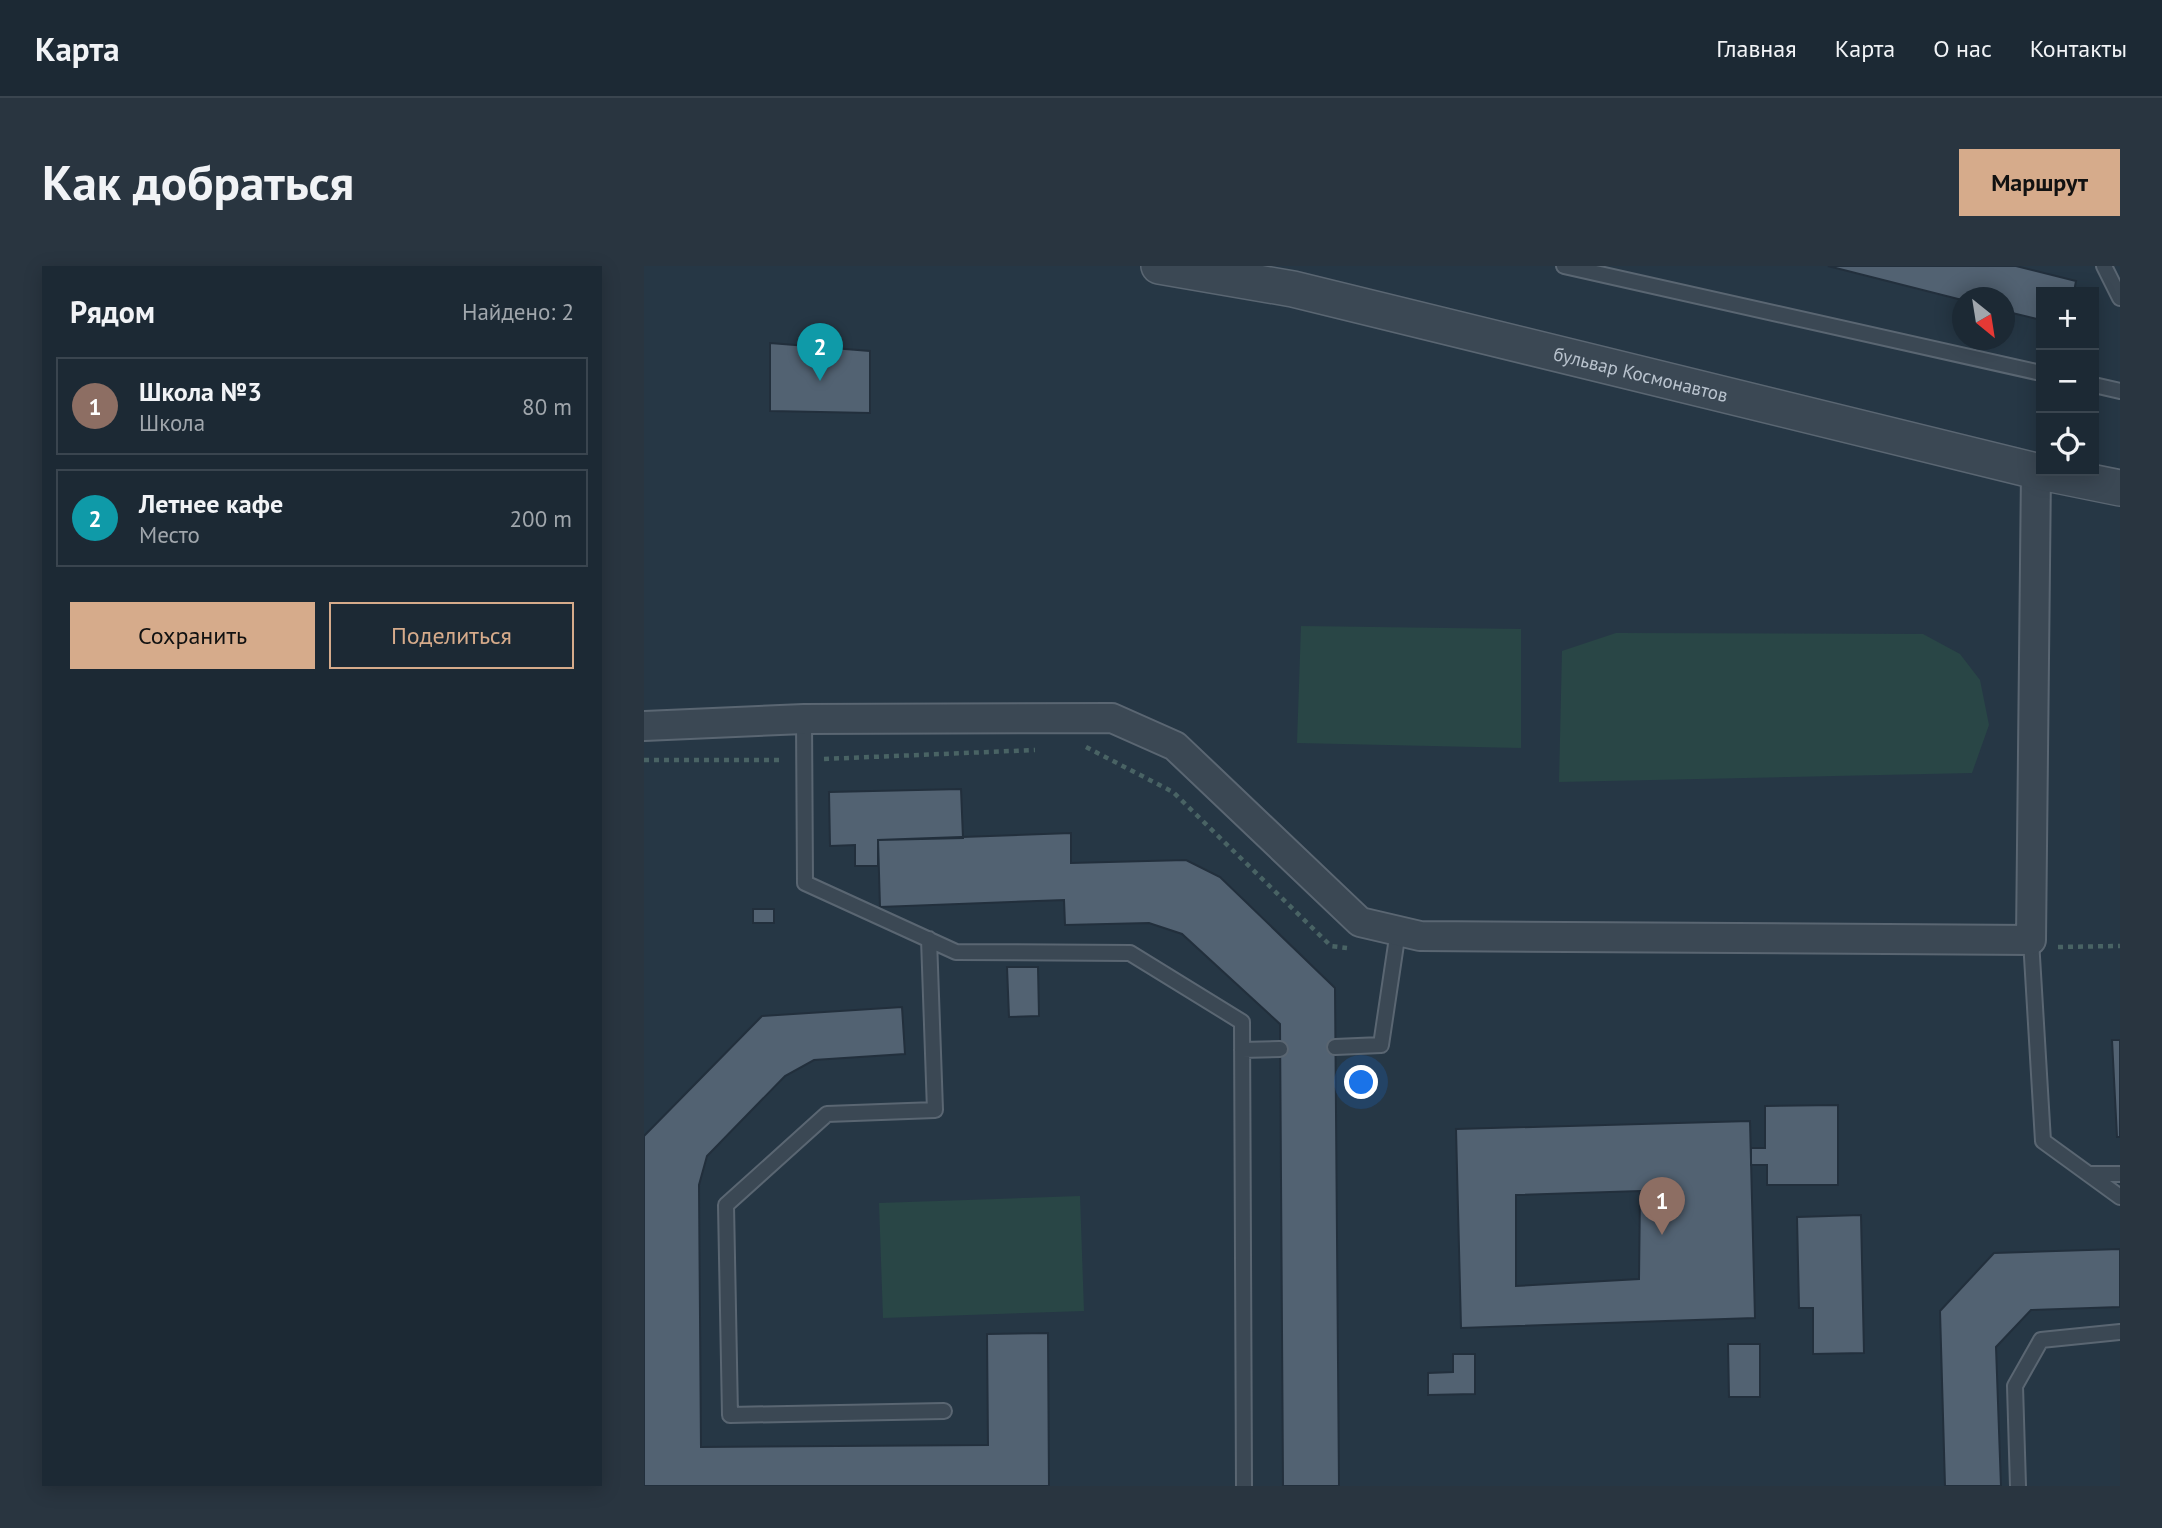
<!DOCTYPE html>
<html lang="ru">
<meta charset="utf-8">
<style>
:root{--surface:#1c2934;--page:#293540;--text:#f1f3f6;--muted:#a0a6ac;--line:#3a454f;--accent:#d6ab8b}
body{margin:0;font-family:"PT Sans",sans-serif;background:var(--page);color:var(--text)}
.controls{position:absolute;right:21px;top:21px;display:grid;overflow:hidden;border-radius:0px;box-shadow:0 4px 18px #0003}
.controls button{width:63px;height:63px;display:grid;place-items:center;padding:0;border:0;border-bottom:2px solid var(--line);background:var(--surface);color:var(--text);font:35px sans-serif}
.compass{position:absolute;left:1308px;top:21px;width:63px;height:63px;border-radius:50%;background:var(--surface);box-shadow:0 4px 18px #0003;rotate:150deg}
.you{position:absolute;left:718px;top:817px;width:24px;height:24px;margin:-18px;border:5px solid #fff;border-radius:50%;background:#1a73e8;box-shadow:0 0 0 10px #1a73e833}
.badge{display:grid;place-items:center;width:46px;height:46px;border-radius:50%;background:var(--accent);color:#fff;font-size:23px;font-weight:700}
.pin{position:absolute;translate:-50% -58px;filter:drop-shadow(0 2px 4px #0008)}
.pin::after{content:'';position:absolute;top:37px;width:24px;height:21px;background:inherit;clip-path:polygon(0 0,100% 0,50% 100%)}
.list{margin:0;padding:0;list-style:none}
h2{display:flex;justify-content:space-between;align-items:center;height:91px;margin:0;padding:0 28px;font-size:30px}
h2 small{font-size:23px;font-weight:400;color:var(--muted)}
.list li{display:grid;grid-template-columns:46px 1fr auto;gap:21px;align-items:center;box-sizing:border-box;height:98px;margin:0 14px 14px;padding:0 14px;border:2px solid var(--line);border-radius:0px}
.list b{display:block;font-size:26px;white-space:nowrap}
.list p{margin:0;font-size:23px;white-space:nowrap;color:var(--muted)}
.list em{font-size:23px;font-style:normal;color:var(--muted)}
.actions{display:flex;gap:14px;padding:21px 28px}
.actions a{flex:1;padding:16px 0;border:2px solid var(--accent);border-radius:0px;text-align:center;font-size:24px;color:var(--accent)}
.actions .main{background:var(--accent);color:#111}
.icon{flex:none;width:38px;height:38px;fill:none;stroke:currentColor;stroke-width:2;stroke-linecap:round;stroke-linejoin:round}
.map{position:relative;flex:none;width:1476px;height:1220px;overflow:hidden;border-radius:0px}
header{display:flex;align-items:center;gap:42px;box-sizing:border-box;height:98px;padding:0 35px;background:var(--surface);border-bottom:2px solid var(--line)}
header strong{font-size:33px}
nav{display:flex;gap:38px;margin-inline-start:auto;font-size:24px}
.intro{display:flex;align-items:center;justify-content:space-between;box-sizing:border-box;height:168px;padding:0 42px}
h1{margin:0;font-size:49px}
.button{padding:18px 32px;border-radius:0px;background:var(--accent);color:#111;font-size:24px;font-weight:700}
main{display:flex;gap:42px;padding:0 42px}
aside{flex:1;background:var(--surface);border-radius:0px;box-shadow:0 4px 18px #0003}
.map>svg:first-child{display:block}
.green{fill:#294646}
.building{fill:#526272;stroke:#222f3c;stroke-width:2;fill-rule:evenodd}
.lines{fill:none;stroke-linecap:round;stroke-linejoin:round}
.service-casing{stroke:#5a6672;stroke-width:18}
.minor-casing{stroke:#5a6672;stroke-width:32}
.tertiary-casing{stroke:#5a6672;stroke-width:38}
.path{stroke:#496364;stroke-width:4.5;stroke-dasharray:5 5;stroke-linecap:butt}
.service{stroke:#3b4854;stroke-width:14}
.minor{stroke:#3b4854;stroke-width:28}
.tertiary{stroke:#3b4854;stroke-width:35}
.labels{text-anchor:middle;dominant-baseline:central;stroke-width:5;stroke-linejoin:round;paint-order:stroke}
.street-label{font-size:19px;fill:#b9c3ce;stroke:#202d3a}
</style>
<header>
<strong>Карта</strong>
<nav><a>Главная</a><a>Карта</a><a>О нас</a><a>Контакты</a></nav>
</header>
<div class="intro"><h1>Как добраться</h1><a class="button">Маршрут</a></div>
<main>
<aside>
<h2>Рядом<small>Найдено: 2</small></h2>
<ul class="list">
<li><span class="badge" style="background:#8d6e63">1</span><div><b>Школа №3</b><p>Школа</p></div><em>80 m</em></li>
<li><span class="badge" style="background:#0f9aa8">2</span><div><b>Летнее кафе</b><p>Место</p></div><em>200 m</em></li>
</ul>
<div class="actions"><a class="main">Сохранить</a><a>Поделиться</a></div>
</aside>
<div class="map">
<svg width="1476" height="1220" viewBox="0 0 1476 1220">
<rect width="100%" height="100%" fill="#263745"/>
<path class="green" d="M657 360 877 363V482L653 477Z
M972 367 1279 368 1316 388 1336 414 1345 459 1328 507 915 516 918 385Z
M436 930 440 1045 239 1052 235 937Z"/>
<path class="building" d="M1184 0H1372L1432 15 1430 26H1397V54L1360 45V32H1318V34Z
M126 77 226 85V147L126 145Z
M317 523 319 572 234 574V600H211V579L186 580 185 526Z
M427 567V597L542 594 576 611 691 722 695 1220H639L636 758 538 668 505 657 421 659 420 634 236 641 234 574Z
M109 643H130V657H109Z
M363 701H394L395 750 365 751Z
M258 741 261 788 170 794 141 810 63 890 55 919 57 1181 344 1179 343 1068 404 1067 405 1220H0V870L118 750Z
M1468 774H1476V871H1473Z
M1194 839V919H1123V899H1107V882H1121V840Z
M1106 855 1111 1052 817 1062 812 863ZM996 925 995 1013 872 1020V929Z
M1217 949 1220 1087 1169 1088V1042H1155L1153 951Z
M1476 983V1041L1387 1044 1352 1081 1357 1220H1301L1296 1045 1350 987Z
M1084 1078H1116V1131H1085Z
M809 1088H831V1128L784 1129V1107L809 1106Z"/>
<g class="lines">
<defs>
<path id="service" d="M920 0 1397 107
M1460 0 1476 32
M1450 119 1476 125
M160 453 161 617 312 686 486 687 598 756 600 1220
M285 673 291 844 183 848 82 939 86 1149 300 1145
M1387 674 1399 875 1476 931
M691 781 737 779 754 665
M598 784 636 783
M1444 908H1476
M1374 1220 1371 1120 1397 1074 1476 1066"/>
<path id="minor" d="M0 460 160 453 468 452 531 480 716 656 776 670 1387 674 1392 205"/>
<g id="tertiary">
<path id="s1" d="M515 0 649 23 1392 205 1476 222"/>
</g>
</defs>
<use href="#service" class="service-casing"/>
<use href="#minor" class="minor-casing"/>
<use href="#tertiary" class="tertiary-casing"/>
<path class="path" d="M442 481 529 526 687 680 703 682
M180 493 391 484
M0 494H140
M1414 681 1476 680"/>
<use href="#service" class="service"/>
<use href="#minor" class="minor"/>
<use href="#tertiary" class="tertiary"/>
</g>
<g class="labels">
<g class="street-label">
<text stroke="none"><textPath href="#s1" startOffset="494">бульвар Космонавтов</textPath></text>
</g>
</g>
</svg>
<div class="controls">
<button>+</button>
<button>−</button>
<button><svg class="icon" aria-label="locate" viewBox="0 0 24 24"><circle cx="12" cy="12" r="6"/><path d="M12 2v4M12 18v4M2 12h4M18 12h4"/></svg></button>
</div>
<svg class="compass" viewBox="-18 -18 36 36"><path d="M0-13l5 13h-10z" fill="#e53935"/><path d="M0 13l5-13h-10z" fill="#a0a6ac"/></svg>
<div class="you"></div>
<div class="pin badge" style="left:1018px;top:969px;background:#8d6e63">1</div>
<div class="pin badge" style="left:176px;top:115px;background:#0f9aa8">2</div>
</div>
</main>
